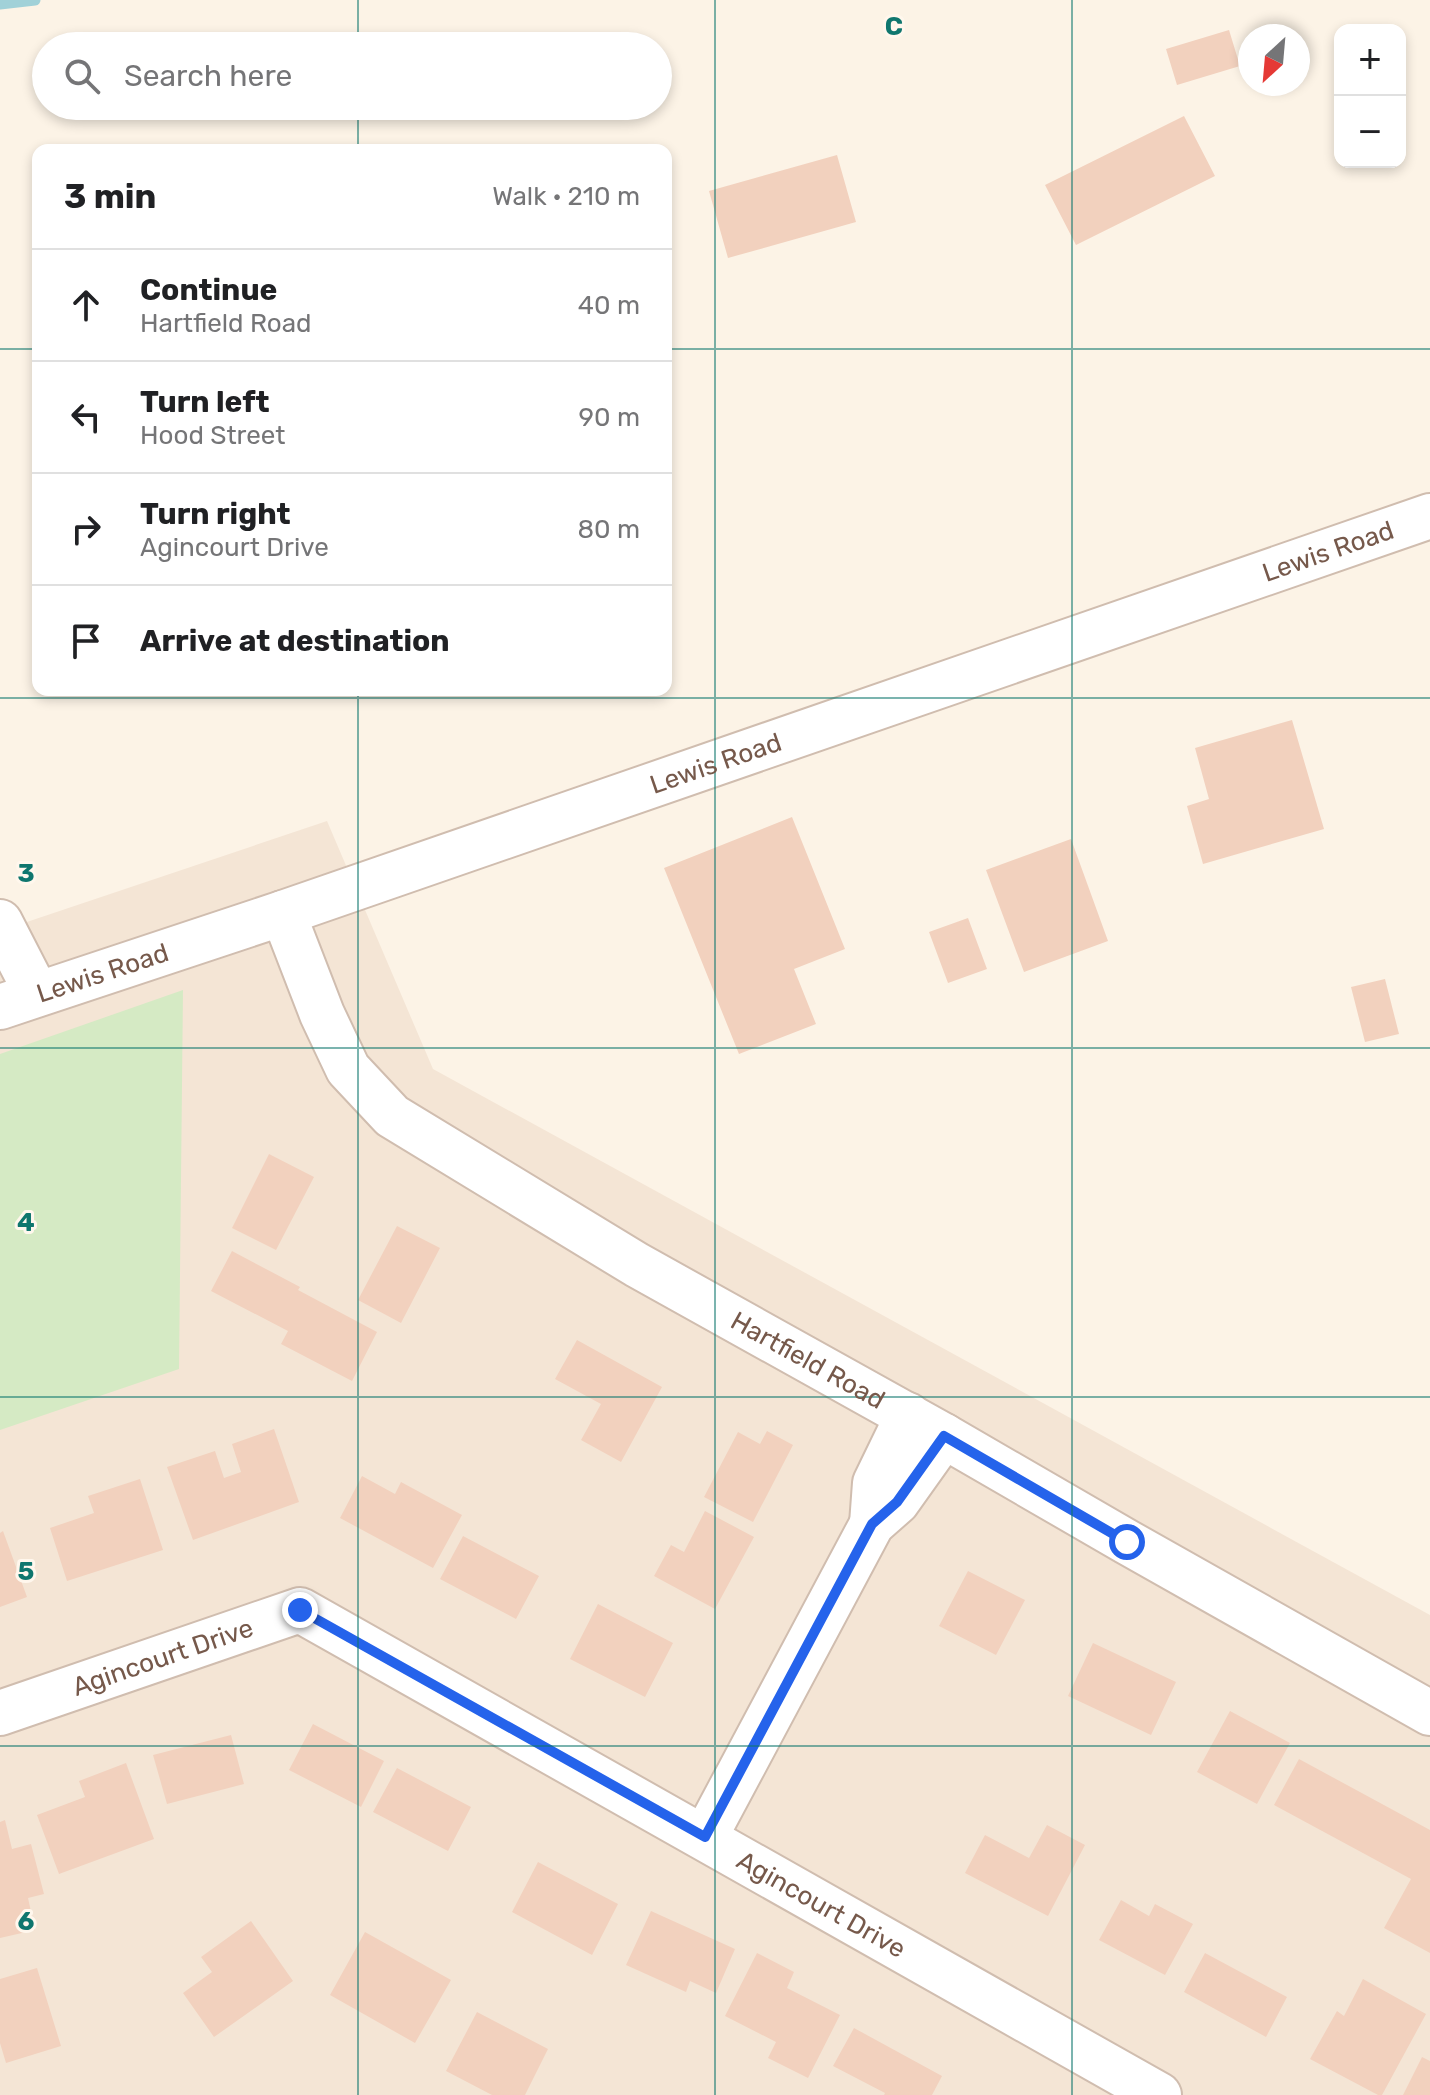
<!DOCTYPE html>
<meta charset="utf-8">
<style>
:root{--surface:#fff;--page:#f2f2f2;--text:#202124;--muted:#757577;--line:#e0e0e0}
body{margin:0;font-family:Rubik,sans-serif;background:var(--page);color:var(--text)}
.controls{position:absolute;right:24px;top:24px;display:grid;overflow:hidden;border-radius:16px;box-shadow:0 4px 12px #0003}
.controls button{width:72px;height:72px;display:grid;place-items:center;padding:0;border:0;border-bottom:2px solid var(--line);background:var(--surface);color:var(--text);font:40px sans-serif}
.compass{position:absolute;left:1238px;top:24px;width:72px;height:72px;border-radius:50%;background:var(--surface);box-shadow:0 4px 12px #0003;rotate:206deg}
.stop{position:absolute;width:24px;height:24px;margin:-18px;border:6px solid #2563eb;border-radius:50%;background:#fff}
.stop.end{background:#2563eb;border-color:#fff;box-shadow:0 2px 8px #0008}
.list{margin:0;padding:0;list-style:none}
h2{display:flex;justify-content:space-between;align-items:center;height:104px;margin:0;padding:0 32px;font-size:34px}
h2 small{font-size:26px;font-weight:400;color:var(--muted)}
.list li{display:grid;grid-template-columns:52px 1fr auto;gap:24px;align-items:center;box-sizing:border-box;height:112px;padding:0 32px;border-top:2px solid var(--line)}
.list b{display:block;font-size:30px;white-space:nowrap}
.list p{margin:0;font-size:26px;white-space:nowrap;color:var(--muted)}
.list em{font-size:26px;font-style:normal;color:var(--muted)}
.icon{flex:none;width:44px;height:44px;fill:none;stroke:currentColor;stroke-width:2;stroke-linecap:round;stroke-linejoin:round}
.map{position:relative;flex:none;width:1430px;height:2095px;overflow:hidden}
.search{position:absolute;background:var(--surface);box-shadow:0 4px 12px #0003;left:32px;top:32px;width:640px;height:88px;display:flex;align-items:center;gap:20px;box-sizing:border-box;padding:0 28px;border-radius:44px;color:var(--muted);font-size:30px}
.panel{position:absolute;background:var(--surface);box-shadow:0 4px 12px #0003;left:32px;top:144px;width:640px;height:552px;border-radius:16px}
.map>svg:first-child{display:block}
.residential{fill:#f4e5d5}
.green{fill:#d5eac4}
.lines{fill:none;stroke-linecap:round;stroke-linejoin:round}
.stream{stroke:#a1d1d8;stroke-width:11}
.building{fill:#f2d1be}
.minor-casing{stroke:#d0bdaf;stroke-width:48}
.minor{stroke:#fff;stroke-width:44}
.route{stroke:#2563eb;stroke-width:10}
.grid{fill:none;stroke:#0f766e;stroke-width:2;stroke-opacity:0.55}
.labels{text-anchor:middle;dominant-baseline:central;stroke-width:6;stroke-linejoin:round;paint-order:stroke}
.street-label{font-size:26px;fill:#76594b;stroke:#fff7ed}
.grid-label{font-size:26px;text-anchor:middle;font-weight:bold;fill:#0f766e;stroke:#fff7ed;stroke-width:6;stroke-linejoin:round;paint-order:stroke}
</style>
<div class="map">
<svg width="1430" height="2095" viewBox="0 0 1430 2095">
<rect width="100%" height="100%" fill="#fcf3e6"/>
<path class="residential" d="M327 821 433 1069 1430 1615V2095H0V931Z"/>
<path class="green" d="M183 990 179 1369 0 1430V1054Z"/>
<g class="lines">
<path class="stream" d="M0 4 35 0"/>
</g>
<path class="building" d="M1229 30 1240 66 1177 85 1166 49Z
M1184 116 1215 176 1076 245 1045 185Z
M837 155 856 222 728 258 709 191Z
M1292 720 1324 829 1203 864 1187 806 1209 799 1195 748Z
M792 817 845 949 794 969 816 1024 739 1054 664 868Z
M1071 839 1108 941 1024 972 986 870Z
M968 918 987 969 948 983 929 932Z
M1385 979 1399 1034 1365 1042 1351 987Z
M269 1154 314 1177 276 1250 232 1228Z
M397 1226 440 1248 401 1323 358 1300Z
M232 1251 300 1287 298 1290 377 1332 352 1381 281 1344 288 1331 211 1291Z
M577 1340 662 1387 621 1462 581 1440 601 1404 555 1379Z
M274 1429 299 1502 193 1540 167 1467 215 1451 224 1478 241 1472 232 1444Z
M767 1431 793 1445 753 1522 704 1497 738 1432 760 1444Z
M362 1476 395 1494 401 1482 462 1515 433 1568 340 1518Z
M140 1479 163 1550 67 1581 50 1528 94 1513 88 1496Z
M705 1511 754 1537 715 1609 654 1576 671 1545 684 1552Z
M3 1531 27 1597 0 1607V1533Z
M463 1536 539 1576 516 1619 440 1579Z
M968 1571 1025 1600 996 1655 939 1626Z
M598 1604 673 1643 645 1697 570 1659Z
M1093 1643 1176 1682 1151 1735 1068 1696Z
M1230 1711 1290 1743 1257 1804 1197 1772Z
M313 1724 384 1761 361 1807 289 1770Z
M231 1735 244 1784 167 1804 153 1755Z
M1299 1759 1430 1830V1953L1384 1928 1411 1879 1274 1805Z
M126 1763 154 1839 59 1874 37 1815 85 1797 79 1781Z
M397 1768 471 1807 448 1851 373 1812Z
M5 1820 12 1849 31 1844 44 1894 28 1898 35 1930 0 1938V1822Z
M1047 1825 1085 1845 1048 1916 965 1873 985 1835 1029 1858Z
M538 1862 618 1904 592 1955 512 1912Z
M1121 1900 1149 1916 1155 1904 1193 1924 1165 1975 1099 1940Z
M651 1911 735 1949 716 1993 690 1981 686 1992 626 1965Z
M251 1921 293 1981 214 2037 183 1993 212 1972 201 1957Z
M365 1932 451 1980 415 2043 330 1995Z
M757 1953 794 1972 787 1988 840 2015 808 2078 768 2058 776 2042 725 2016Z
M1205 1953 1287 1997 1266 2037 1184 1992Z
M37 1968 61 2046 6 2063 0 2043V1979Z
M1363 1979 1426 2014 1382 2095H1378L1310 2059 1337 2011 1344 2016Z
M477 2012 548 2049 525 2095H492L446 2071Z
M854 2028 942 2076 932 2095H884L885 2093 833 2066Z
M1422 2057 1430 2061V2095H1403Z"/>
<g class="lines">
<defs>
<g id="minor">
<path id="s1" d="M283 913 322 1014 348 1069 392 1116 637 1265 944 1436 1127 1542 1430 1713"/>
<path d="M0 922 37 994"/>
<path id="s2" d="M0 1007 283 913 1430 516"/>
<path d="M872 1524 875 1483 908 1415"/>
<path id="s3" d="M0 1713 300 1610 1159 2095"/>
<path d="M705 1837 872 1524 897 1502 944 1436"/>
</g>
</defs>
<use href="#minor" class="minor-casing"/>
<use href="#minor" class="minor"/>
</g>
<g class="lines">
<path class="route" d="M300 1610 705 1837 872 1524 897 1502 944 1436 1127 1542"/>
</g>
<path class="grid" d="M358 0V46M715 0V2095M1072 0V2095M358 106V150M0 349H38M666 349H1430M358 690V2095M0 698H1430M0 1048H1430M0 1397H1430M0 1746H1430"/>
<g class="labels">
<g class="street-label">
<text stroke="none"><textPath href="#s2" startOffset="1404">Lewis Road</textPath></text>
<text stroke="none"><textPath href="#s2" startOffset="756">Lewis Road</textPath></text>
<text stroke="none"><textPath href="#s2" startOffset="108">Lewis Road</textPath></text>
<text stroke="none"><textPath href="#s1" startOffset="716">Hartfield Road</textPath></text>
<text stroke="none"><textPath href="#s3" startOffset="172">Agincourt Drive</textPath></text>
<text stroke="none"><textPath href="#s3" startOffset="916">Agincourt Drive</textPath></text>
</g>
</g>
<g class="grid-label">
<text x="894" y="35">C</text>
<text x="26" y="882">3</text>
<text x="26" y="1231">4</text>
<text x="26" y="1580">5</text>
<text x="26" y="1930">6</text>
</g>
</svg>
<div class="controls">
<button>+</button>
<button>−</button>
</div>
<svg class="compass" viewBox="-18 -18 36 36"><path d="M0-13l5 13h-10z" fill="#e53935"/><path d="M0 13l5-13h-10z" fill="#757577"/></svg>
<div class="stop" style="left:1127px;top:1542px"></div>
<div class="stop end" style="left:300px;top:1610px"></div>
<div class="search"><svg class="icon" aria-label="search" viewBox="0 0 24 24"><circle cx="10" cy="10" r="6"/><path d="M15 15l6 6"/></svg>Search here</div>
<section class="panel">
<h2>3 min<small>Walk · 210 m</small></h2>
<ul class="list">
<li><svg class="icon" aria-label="ahead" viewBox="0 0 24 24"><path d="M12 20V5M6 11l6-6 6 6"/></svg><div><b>Continue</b><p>Hartfield Road</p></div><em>40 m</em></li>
<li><svg class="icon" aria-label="left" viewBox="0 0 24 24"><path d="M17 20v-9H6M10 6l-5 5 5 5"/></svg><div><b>Turn left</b><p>Hood Street</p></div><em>90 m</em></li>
<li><svg class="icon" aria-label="right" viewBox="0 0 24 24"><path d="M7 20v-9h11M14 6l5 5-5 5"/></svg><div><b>Turn right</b><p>Agincourt Drive</p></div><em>80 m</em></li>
<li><svg class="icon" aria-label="arrive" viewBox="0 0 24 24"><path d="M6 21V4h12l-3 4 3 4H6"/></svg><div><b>Arrive at destination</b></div></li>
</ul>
</section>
</div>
